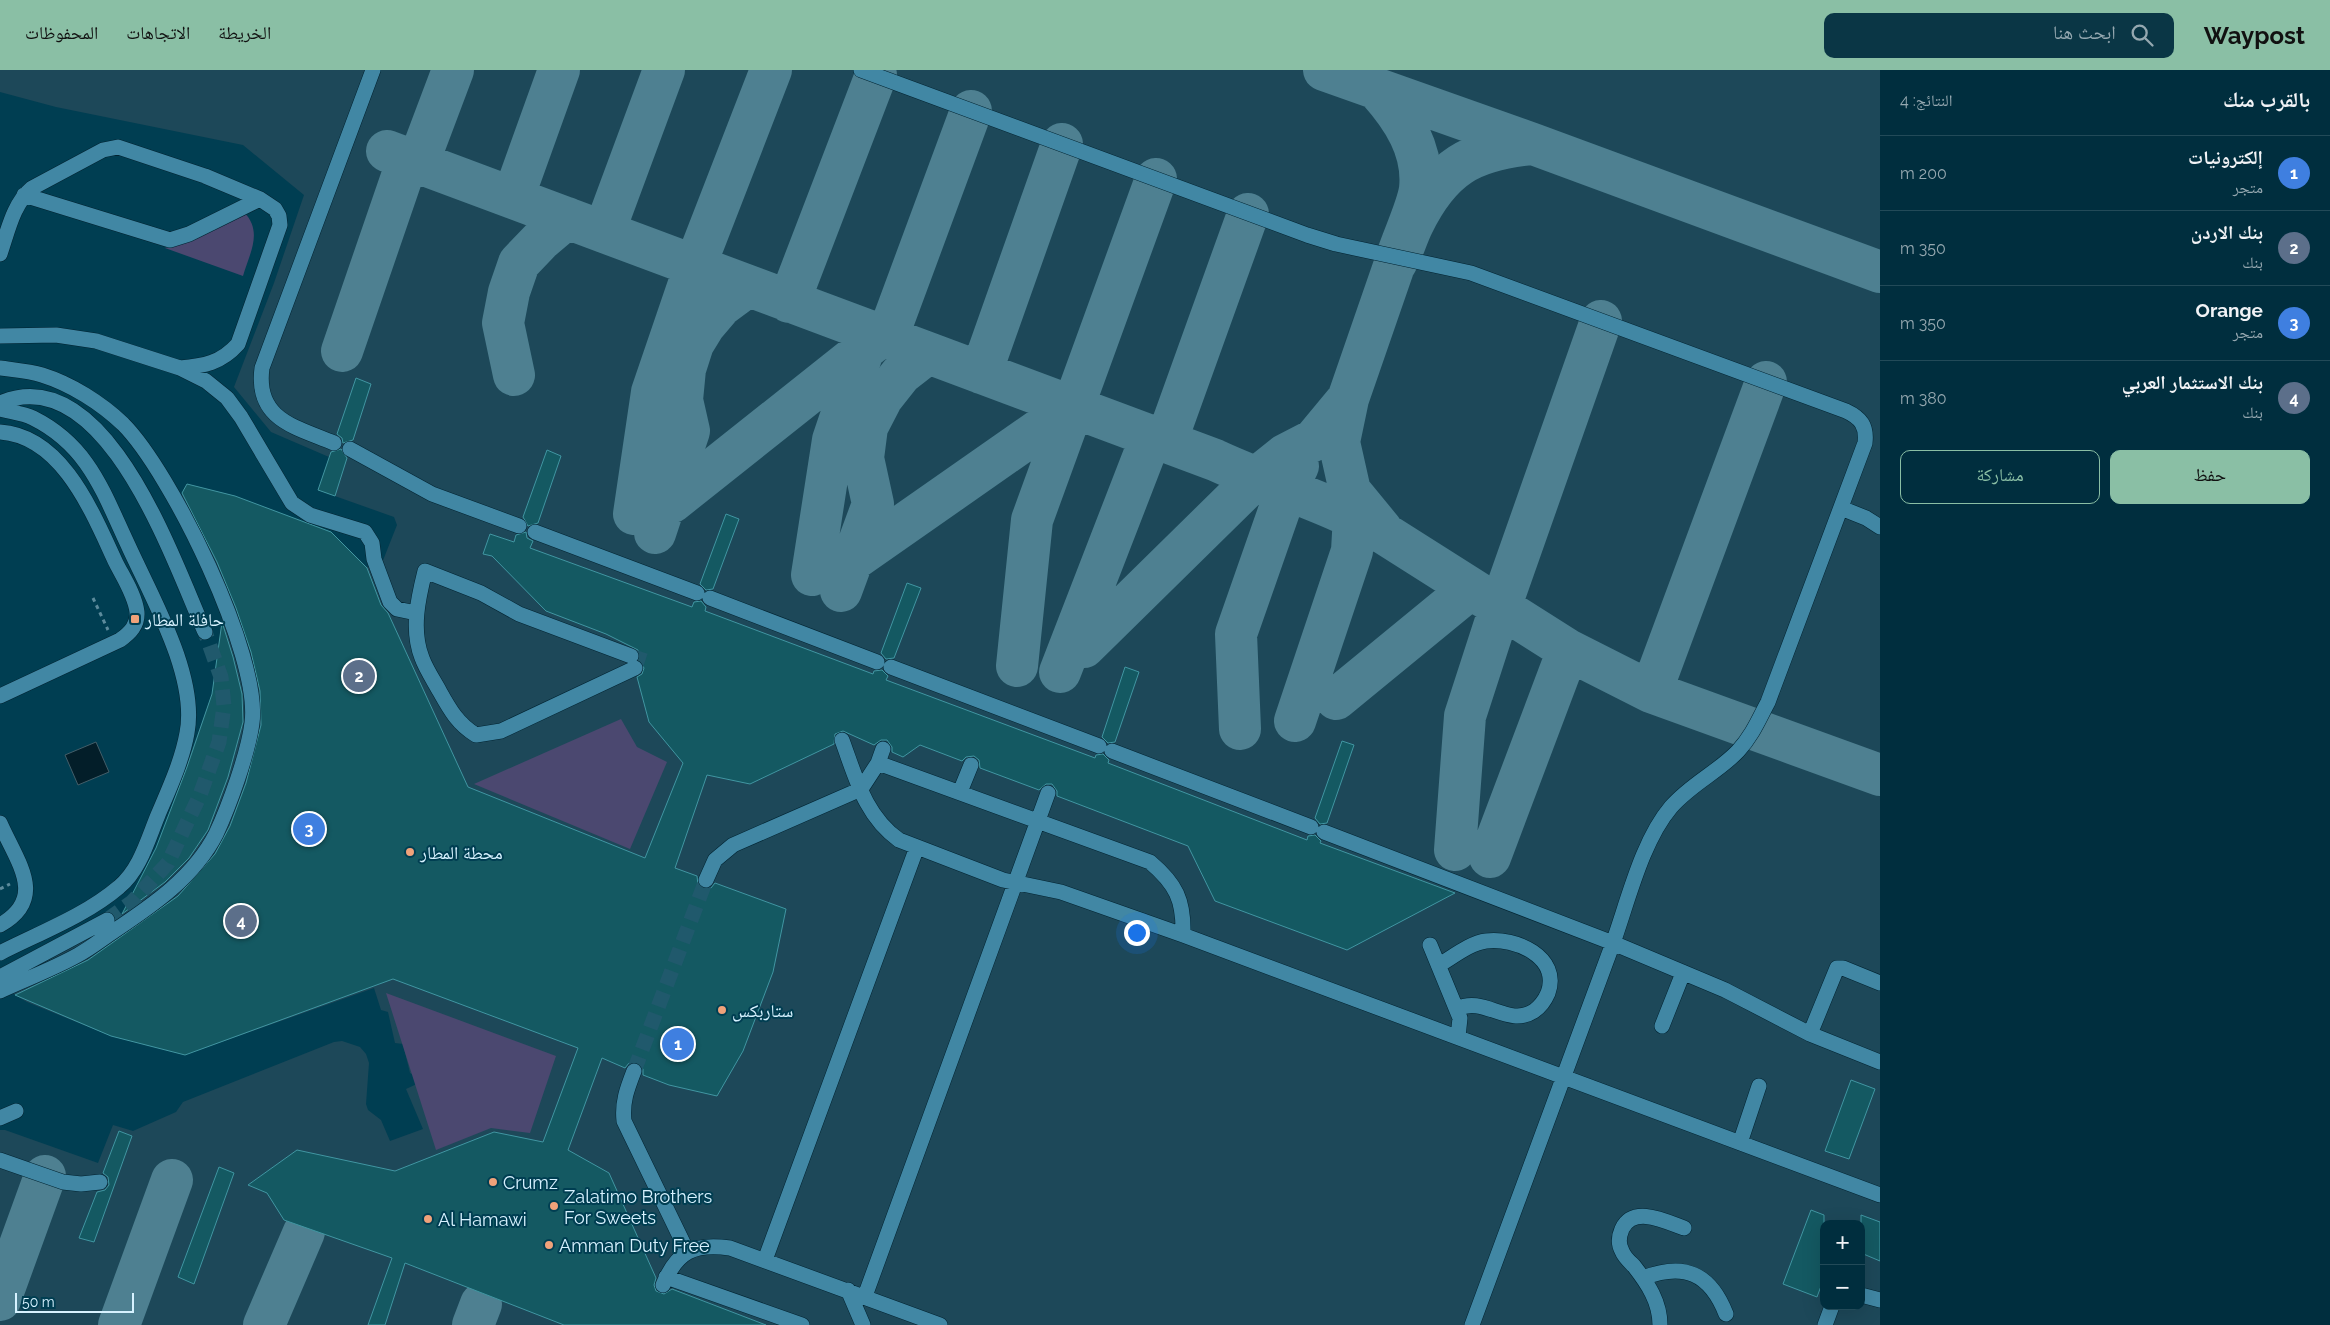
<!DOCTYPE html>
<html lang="ar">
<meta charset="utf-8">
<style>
:root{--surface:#002e3e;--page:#0a3645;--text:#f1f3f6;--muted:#95a8b0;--line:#224a58;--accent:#8abfa5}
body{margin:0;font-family:Raleway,"Noto Naskh Arabic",sans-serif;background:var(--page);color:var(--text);direction:rtl}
.controls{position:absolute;right:15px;bottom:15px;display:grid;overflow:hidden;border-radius:10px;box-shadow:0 5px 20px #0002}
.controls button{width:45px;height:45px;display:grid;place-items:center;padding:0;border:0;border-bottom:1px solid var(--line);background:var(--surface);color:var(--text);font:25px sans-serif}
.scale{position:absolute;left:15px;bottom:12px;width:119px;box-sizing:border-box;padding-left:5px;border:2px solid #d7f2ff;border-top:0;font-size:14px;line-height:18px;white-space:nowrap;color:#d7f2ff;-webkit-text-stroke:4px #003e52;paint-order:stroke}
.you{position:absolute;left:1136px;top:862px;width:18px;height:18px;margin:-12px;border:4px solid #fff;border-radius:50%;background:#1a73e8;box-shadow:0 0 0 8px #1a73e833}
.badge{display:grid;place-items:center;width:32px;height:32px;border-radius:50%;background:var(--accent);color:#fff;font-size:16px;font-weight:700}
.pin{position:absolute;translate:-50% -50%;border:2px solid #fff;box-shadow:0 1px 5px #0006}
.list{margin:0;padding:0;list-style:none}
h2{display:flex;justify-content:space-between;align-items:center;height:65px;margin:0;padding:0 20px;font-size:21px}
h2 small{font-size:16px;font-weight:400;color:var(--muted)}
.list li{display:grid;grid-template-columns:32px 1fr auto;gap:15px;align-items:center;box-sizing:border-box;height:75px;padding:0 20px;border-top:1px solid var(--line)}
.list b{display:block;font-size:19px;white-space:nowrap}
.list p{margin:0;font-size:16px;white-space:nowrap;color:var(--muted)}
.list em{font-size:16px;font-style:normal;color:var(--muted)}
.actions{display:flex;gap:10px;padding:15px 20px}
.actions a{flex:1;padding:11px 0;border:1px solid var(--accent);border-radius:10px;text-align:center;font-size:18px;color:var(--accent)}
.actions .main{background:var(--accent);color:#111}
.icon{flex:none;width:28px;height:28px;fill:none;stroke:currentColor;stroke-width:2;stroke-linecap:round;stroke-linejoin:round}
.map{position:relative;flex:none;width:1880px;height:1255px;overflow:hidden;direction:ltr}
header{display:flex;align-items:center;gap:30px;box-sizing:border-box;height:70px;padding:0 25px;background:var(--accent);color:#111}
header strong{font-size:24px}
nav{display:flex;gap:28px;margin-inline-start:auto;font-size:18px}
.search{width:350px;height:45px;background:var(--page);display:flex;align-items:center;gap:12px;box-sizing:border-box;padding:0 18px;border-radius:10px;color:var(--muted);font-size:19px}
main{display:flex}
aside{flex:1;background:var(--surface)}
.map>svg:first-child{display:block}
.built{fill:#1d4859;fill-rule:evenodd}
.green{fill:#4b4870}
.water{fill:#031e29;stroke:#435e69}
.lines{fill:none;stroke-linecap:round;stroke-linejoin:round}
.taxiway{stroke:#4e8091;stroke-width:42}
.building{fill:#145962;stroke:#4196a2}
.minor-tunnel{stroke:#20596c;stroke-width:15;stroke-dasharray:15 8;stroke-linecap:butt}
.minor-casing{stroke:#002331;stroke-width:16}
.path{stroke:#5c8b9c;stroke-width:3;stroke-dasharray:4 4;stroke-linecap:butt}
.minor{stroke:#4187a4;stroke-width:15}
.poi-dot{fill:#f0a27a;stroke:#003e52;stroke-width:2}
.labels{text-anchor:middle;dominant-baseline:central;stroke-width:4;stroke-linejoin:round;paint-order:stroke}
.poi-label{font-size:18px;fill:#d7f2ff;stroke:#003e52;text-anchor:start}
</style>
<header>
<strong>Waypost</strong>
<div class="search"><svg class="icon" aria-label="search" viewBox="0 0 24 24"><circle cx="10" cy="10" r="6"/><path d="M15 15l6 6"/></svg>ابحث هنا</div>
<nav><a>الخريطة</a><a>الاتجاهات</a><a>المحفوظات</a></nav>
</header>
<main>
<aside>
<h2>بالقرب منك<small>النتائج: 4</small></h2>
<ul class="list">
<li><span class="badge" style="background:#3f7fe0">1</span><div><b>إلكترونيات</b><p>متجر</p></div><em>200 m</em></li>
<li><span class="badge" style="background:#5c6f8a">2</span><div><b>بنك الاردن</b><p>بنك</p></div><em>350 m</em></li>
<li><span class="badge" style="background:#3f7fe0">3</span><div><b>Orange</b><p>متجر</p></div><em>350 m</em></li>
<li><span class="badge" style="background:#5c6f8a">4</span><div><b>بنك الاستثمار العربي</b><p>بنك</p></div><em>380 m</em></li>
</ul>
<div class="actions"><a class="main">حفظ</a><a>مشاركة</a></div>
</aside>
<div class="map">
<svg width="1880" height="1255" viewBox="0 0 1880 1255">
<rect width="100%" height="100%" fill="#003e52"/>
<path class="built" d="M0 0H1880V1255H0V1060H5L98 1093 113 1055 133 1061 176 1042 183 1032 334 972 342 971 360 977 366 984 369 993 366 1034 368 1040 381 1050 390 1071 423 1059 406 1019 419 1013 416 1006 410 1003 403 974 395 973 388 942 381 940 374 918 185 985 111 966 27 932 5 919 12 906 120 847 157 778 212 624 223 542 178 449 183 420 187 414 235 426 331 462 367 497 380 498 397 455 394 447 318 420 329 387 271 362 234 317 274 213 304 125 243 75 56 37 0 22ZM1824 1154H1861V1236H1824Z"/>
<path class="green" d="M244 142C263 162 250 182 243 206L165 178Z
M621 649 637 677 667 692 630 779 474 714Z
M386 923 556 986 530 1063 491 1058 436 1080Z"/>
<path class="water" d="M96 672 109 702 78 715 65 685Z"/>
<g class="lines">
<path class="taxiway" d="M1324 0 1533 74 1880 202
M1378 20C1403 48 1424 80 1420 119 1417 140 1400 173 1394 196 1403 183 1406 168 1413 154 1441 97 1471 80 1532 74
M387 81 1215 390C1271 416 1331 433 1385 464L1568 580 1651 622 1880 705
M418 93 453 0
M513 128 559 0
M604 162 664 0
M789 232 876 5
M887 268 971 41
M342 281 408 89
M981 303 1062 74
M514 305 503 253 509 222 519 193 541 170 567 148
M1166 372 1248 144
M672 432 881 266
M634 444 652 322 695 196 771 0
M1382 460 1350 421 1339 372 1348 329 1394 196
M655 463 689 361 682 330 685 299 693 274 704 256 721 236 748 216
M853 490 1072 337
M812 505 833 370 863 281
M841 521 873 434 863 388 867 357 882 328 901 304 928 283
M1084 577 1255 409 1285 385 1314 370 1348 329
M1017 596 1032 450 1156 109
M1060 602 1151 367
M1651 622 1766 312
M1336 629 1470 519
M1295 651 1352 481 1354 446 1350 422
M1240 659 1236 564 1286 421 1298 396
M1455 780 1465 646 1500 538 1601 251
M1490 787 1568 580
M0 1230 45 1106
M119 1255 172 1110
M264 1255 304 1162
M473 1255 481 1234"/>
</g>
<path class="building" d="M356 308 371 314 353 370 343 373 342 368 337 364Z
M341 379 347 388 335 426 318 420 331 382Z
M547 380 561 386 538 453 528 456 523 447Z
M187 414 235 426 331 462 367 498 381 535 388 543 468 717 645 788 683 693 649 652 637 607 642 604 644 598 639 590 638 580 606 564 546 541 492 486 483 484 490 464 514 472 516 465 526 462 527 468 533 471 530 478 692 537 694 532 701 531 706 537 705 541 873 604 874 601 882 600 888 606 886 610 1095 688 1096 685 1103 684 1109 690 1108 693 1307 770 1308 766 1315 765 1321 771 1320 773 1455 823 1347 880 1215 831 1188 776 1057 726V721L1052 714H1046L1039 720 980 698 979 690 974 686 966 687 962 691 920 675 903 687 892 682V677L887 670H881L874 675 843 661 835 664 834 674 750 714 707 705 675 798 697 806 698 815 703 819 711 818 715 813 786 839 773 902 743 981 717 1026 669 1015 643 1005V999L637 992 629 993 625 998 602 988 568 1080 609 1103 656 1208 654 1215 656 1221 664 1224 672 1219 766 1255H564L405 1193 385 1255H368L392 1188 284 1150 267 1123 248 1115 297 1080 395 1101 494 1062 543 1072 578 978 393 909 185 985 111 966 15 925 88 890 178 826 215 784 230 756 246 713 261 655 260 621 251 582 236 538 217 492 182 423Z
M726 444 739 449 713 519 706 520 700 514Z
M907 513 921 518 894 588 886 589 881 583Z
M222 552 233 587 242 624 243 652 228 707 208 760 189 788 165 812 122 844 156 778 187 697 212 624Z
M1125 597 1139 602 1115 672 1108 673 1102 667Z
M1342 671 1354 675 1327 753 1320 754 1315 748Z
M1851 1010 1875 1019 1849 1089 1825 1081Z
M119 1061 132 1066 94 1172 79 1168 97 1122 105 1120 109 1115 108 1107 103 1103Z
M219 1097 234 1103 194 1214 178 1207Z
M1811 1140 1824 1145V1208L1817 1227 1783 1214Z
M1861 1145 1880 1152V1191L1861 1183Z"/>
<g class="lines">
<path class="minor-tunnel" d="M631 586 646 591
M107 850 132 832 168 793 200 725 219 672 224 636 221 607 205 562
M634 1001 706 810"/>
<defs>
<path id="minor" d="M861 0 1307 165 1336 174 1471 203 1846 341C1861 348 1867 356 1865 373L1768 632C1759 649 1752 666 1738 681 1718 702 1691 714 1671 737 1642 771 1628 831 1613 873L1324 762
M24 125 170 170 189 164 260 129
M0 184C8 161 13 134 32 118L103 80 118 77 205 106 260 129 275 139 279 146 280 155 238 274C221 293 204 296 180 298
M0 266 56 265 96 271 180 298 206 311 227 328 241 347 292 433 310 445 365 462 372 473 374 489 390 532 397 539 416 543
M0 298C14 300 29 301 42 305 71 314 101 333 123 354 171 402 261 586 252 653 248 684 229 736 216 764 194 807 153 835 114 861 102 869 91 878 78 885 53 899 26 909 0 921
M0 333C106 288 173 491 205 562
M0 339C10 342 23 343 33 348 89 376 103 422 128 475 151 526 198 606 187 663 182 691 169 719 158 745 148 769 140 800 119 817 85 846 39 863 0 883
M0 362C63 366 93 444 116 493 123 507 135 525 137 542 138 555 130 563 120 570L0 626
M334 373C296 357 255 350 262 298L373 0
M350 379 432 424 519 456
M1841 438 1866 448 1880 457
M535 462 697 523
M710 528 877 592
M631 586 519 544 481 523 425 501C418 529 411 560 422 588 426 599 434 611 440 622 450 640 458 654 476 665L501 661 635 598
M891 597 1099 676
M842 670C856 708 865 746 899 770L1003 810 1061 822 1183 865 1880 1125
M1112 681 1311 757
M878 693 1150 792C1176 814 1184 830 1183 865
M960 722 971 695
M0 753C17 792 48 828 0 855
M706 810 715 790 733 775 861 719 878 693 883 679
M1430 875 1460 948 1458 967
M1439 895C1453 887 1470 873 1486 871 1515 867 1561 887 1548 923 1545 930 1541 936 1534 941 1508 958 1484 925 1457 939
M0 907 107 850
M1662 956 1683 903
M1810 964 1837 898H1843L1880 913
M634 1001C627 1019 622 1032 624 1051L687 1181
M0 1048 16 1041
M1740 1073 1759 1016
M0 1090 63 1112 81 1114 100 1112
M765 1190 917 777
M666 1207 802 1255
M1643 1208C1684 1192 1710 1203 1726 1244
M663 1215C677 1181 694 1173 730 1178L940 1255
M848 1220 863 1255
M1861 1225 1880 1230
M865 1226 1048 723
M1472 1255 1613 873 1725 920 1810 964 1880 992
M1660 1255C1660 1232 1648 1214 1634 1196 1630 1192 1624 1187 1622 1181 1618 1174 1619 1166 1622 1159 1633 1135 1665 1151 1684 1158
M1825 1255 1832 1236"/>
</defs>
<use href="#minor" class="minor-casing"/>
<path class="path" d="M93 528 108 560
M0 819 10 814"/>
<use href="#minor" class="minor"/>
</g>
<g class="poi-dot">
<rect x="130" y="544" width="10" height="10" rx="2.5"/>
<circle cx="410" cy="782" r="5"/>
<circle cx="722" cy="940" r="5"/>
<circle cx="493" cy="1112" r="5"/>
<circle cx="554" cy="1136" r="5"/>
<circle cx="428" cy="1149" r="5"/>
<circle cx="549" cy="1175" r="5"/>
</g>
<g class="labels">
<g class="poi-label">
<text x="145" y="549">حافلة المطار</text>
<text x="420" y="782">محطة المطار</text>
<text x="732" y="940">ستاربكس</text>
<text x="503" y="1112">Crumz</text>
<text x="564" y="1126">Zalatimo Brothers<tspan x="564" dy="21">For Sweets</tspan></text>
<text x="438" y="1149">Al Hamawi</text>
<text x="559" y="1175">Amman Duty Free</text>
</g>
</g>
</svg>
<div class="controls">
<button>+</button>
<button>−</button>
</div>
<div class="scale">50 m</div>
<div class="you"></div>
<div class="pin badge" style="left:678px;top:974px;background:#3f7fe0">1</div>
<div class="pin badge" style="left:359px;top:606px;background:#5c6f8a">2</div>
<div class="pin badge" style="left:309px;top:759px;background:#3f7fe0">3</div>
<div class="pin badge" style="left:241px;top:851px;background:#5c6f8a">4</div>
</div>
</main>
